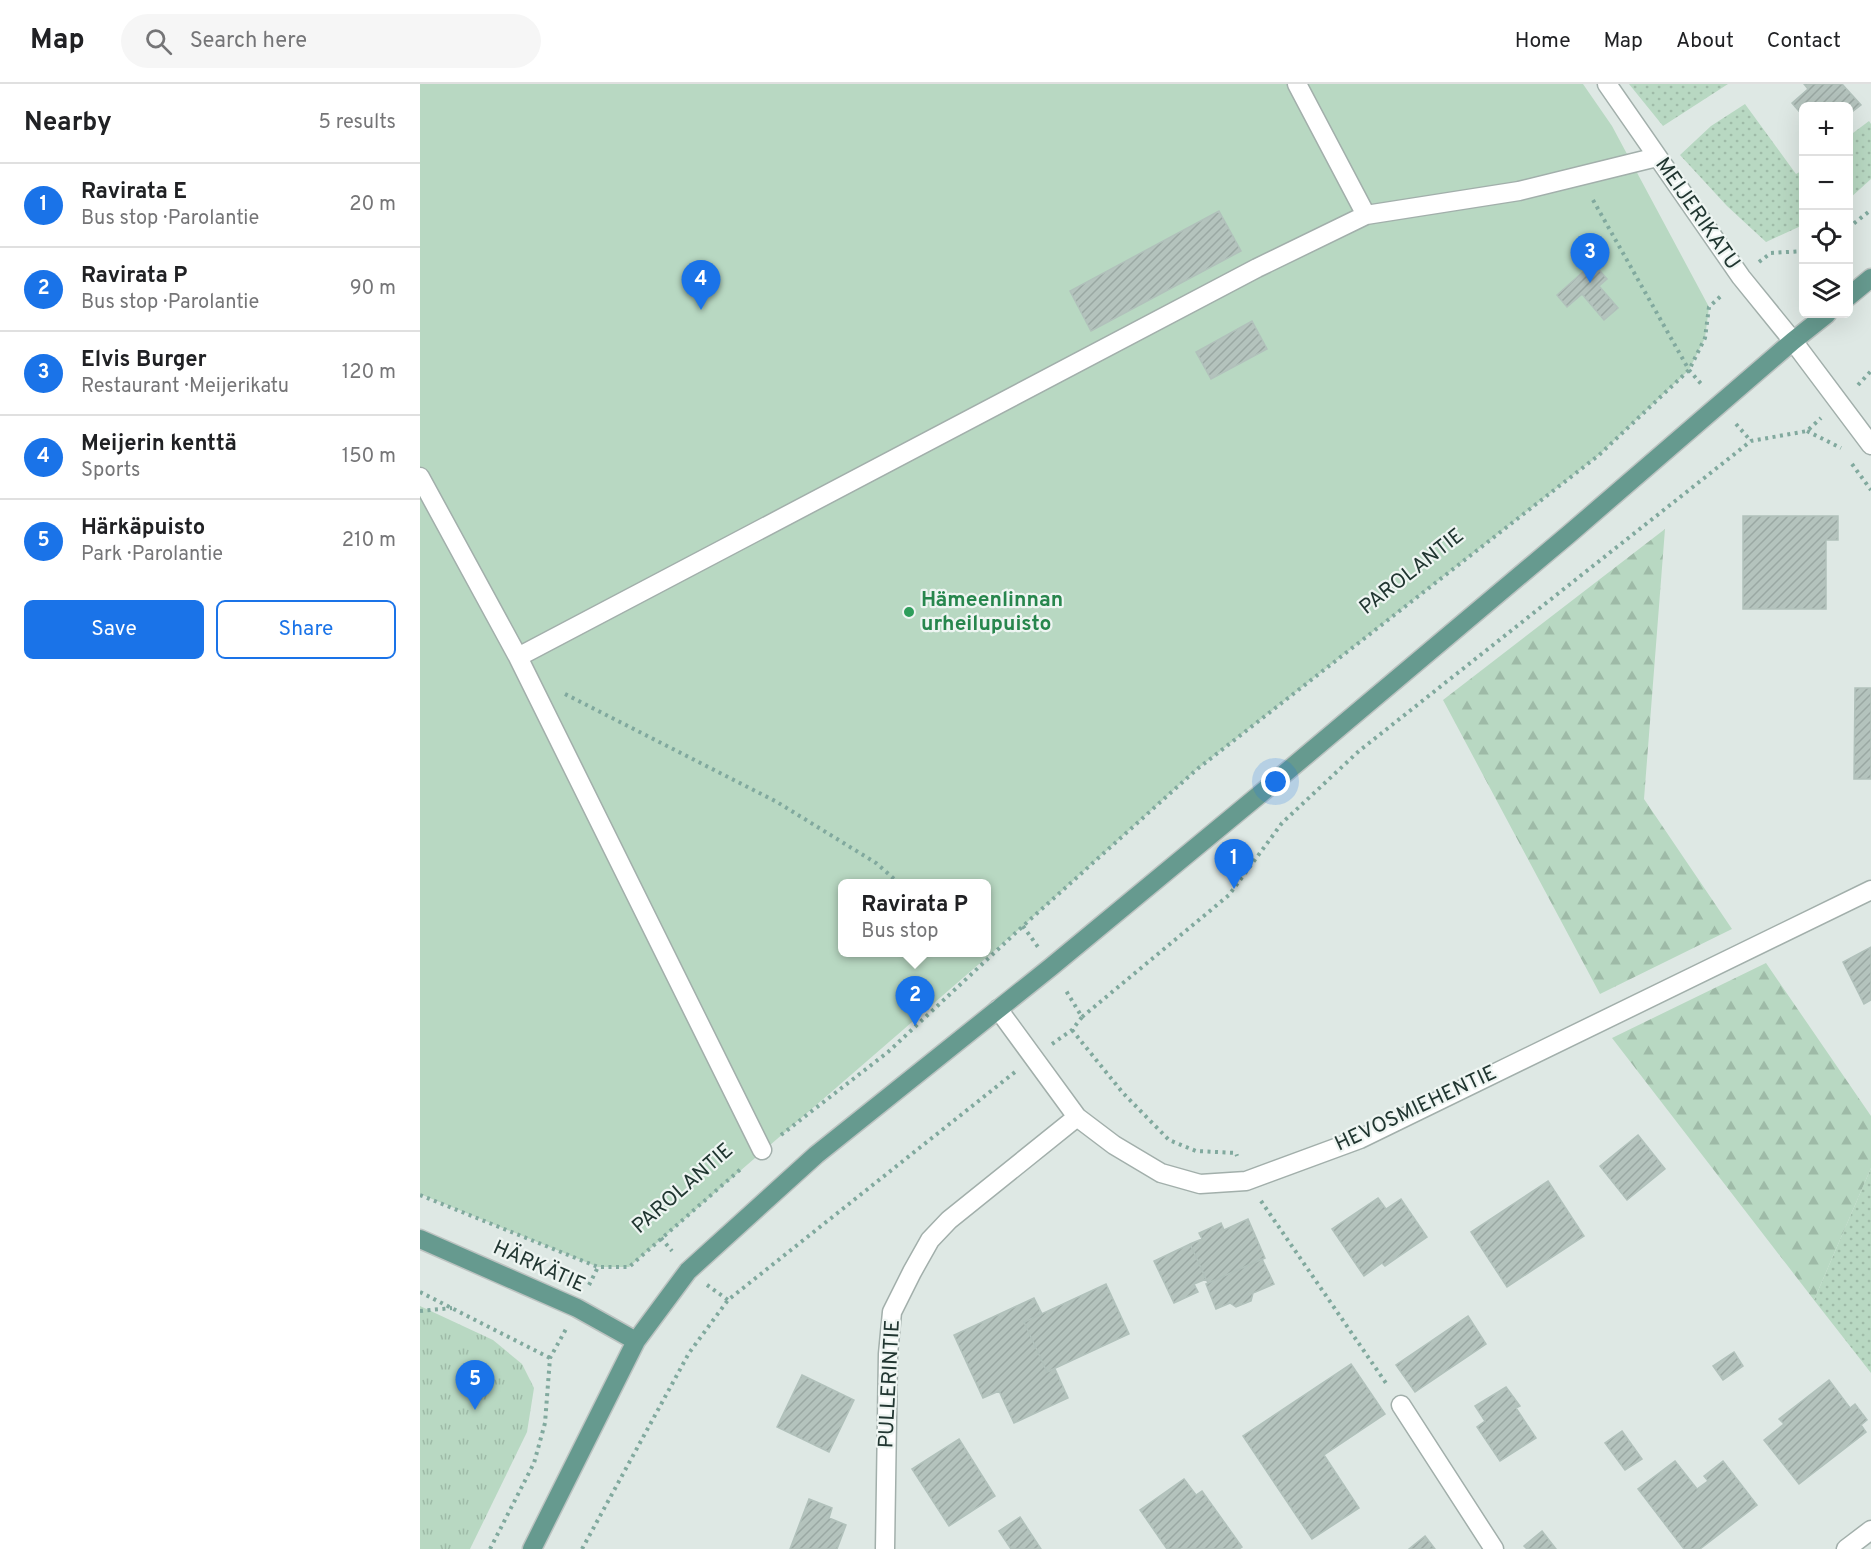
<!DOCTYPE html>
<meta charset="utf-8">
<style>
:root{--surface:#fff;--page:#f6f6f6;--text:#202124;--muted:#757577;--line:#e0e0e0;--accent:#1a73e8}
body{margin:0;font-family:Overpass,sans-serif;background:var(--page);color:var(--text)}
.controls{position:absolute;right:18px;top:18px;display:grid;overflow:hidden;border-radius:9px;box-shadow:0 6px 24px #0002}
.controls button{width:54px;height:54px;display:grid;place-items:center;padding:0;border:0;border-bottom:2px solid var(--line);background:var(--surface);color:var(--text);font:30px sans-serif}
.you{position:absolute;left:856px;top:698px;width:21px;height:21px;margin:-15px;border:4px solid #fff;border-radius:50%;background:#1a73e8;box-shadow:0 0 0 9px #1a73e833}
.badge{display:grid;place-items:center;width:39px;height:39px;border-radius:50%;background:var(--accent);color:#fff;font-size:20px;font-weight:700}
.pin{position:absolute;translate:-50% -50px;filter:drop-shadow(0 2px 3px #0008)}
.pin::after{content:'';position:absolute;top:32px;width:21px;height:18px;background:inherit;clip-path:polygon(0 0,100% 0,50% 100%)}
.popup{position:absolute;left:418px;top:795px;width:153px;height:78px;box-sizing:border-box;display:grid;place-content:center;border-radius:9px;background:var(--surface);filter:drop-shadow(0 2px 4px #0005);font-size:20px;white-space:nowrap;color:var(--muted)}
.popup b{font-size:22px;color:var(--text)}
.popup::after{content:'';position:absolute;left:50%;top:100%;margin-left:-12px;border:12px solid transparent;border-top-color:var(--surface)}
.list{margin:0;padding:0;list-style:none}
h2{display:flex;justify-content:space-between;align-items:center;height:78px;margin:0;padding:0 24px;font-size:26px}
h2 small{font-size:20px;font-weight:400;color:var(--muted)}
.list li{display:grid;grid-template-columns:39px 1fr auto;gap:18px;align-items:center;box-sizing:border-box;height:84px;padding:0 24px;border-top:2px solid var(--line)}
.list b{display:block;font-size:22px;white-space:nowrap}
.list p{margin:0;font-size:20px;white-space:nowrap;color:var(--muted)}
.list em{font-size:20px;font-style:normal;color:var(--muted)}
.actions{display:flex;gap:12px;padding:18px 24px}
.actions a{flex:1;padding:14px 0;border:2px solid var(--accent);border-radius:9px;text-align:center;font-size:21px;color:var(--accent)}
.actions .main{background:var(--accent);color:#fff}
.icon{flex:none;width:33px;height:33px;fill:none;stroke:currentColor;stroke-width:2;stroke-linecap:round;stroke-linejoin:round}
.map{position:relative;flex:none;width:1451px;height:1465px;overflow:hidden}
header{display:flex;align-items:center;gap:36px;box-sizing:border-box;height:84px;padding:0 30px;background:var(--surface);border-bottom:2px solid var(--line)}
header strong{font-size:28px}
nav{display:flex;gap:33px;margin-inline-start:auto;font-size:21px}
.search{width:420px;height:54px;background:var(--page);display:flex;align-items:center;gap:15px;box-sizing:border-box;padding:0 21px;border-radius:33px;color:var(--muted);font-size:22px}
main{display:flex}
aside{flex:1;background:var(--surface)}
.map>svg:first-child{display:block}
.grass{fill:url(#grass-dots)}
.forest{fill:url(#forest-firs)}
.park{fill:url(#park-tufts)}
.garden{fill:#b8d8c2;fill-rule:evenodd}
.building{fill:url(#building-hatch);stroke:#b1c1bb;stroke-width:1.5}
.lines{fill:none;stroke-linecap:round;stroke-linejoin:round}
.minor-casing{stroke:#a2afab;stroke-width:21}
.major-casing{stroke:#bcc3c1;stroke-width:21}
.path{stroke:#81a99e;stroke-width:4;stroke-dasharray:3 4.5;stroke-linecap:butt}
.minor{stroke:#fff;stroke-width:18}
.major{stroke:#669a8f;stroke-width:18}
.leisure-dot{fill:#2e9e5b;stroke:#eef5f2;stroke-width:2}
.labels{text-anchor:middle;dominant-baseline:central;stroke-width:4.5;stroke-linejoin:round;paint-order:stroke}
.street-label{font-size:21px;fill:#213631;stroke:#eef5f2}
.leisure-label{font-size:21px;font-weight:bold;fill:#27864d;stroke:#eef5f2;text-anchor:start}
</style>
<header>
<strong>Map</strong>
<div class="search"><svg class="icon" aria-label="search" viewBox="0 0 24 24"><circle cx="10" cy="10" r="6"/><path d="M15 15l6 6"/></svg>Search here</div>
<nav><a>Home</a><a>Map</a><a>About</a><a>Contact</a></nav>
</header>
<main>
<aside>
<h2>Nearby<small>5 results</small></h2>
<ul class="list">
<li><span class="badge">1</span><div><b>Ravirata E</b><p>Bus stop · Parolantie</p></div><em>20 m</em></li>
<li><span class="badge">2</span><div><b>Ravirata P</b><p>Bus stop · Parolantie</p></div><em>90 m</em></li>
<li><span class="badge">3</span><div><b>Elvis Burger</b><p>Restaurant · Meijerikatu</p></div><em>120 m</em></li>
<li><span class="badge">4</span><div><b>Meijerin kenttä</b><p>Sports</p></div><em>150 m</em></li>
<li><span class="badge">5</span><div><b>Härkäpuisto</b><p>Park · Parolantie</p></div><em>210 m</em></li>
</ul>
<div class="actions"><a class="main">Save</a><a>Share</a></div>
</aside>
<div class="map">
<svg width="1451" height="1465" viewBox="0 0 1451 1465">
<defs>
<pattern id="grass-dots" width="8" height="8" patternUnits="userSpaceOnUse" patternTransform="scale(1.5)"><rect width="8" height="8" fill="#b8d8c2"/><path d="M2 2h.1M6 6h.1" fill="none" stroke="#9ebaa7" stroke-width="1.8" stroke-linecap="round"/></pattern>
<pattern id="forest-firs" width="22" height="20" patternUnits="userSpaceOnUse" patternTransform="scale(1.5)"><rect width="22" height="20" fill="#b8d8c2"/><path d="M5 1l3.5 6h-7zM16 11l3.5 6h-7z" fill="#9ebaa7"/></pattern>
<pattern id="park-tufts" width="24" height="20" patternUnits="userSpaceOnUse" patternTransform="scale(1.5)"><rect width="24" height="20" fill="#b8d8c2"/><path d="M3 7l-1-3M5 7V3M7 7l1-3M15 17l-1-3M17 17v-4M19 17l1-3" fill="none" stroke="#9ebaa7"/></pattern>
<pattern id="building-hatch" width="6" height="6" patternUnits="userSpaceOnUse" patternTransform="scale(1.5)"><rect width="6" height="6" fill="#b4c3bd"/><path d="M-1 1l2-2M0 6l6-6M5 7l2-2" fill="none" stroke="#9aa8a3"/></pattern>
</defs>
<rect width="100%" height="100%" fill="#dee8e4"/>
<path class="grass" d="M1209 0H1308L1243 42Z
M1325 20 1376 90 1383 86V141L1346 158 1307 122 1260 71 1291 42Z
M1449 37 1451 40V95L1429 115V52Z
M1451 1084V1289L1394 1216Z"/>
<path class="forest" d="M1245 445 1224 715 1312 845 1180 910 1023 616Z
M1346 879 1451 1032V1084L1394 1216 1192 954Z"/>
<path class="park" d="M0 1222 73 1256 102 1280 114 1304 107 1348 50 1465H0Z"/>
<path class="garden" d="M0 0H1163L1192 42 1289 223 1285 254 1269 286 1179 371 776 686 603 842 209 1183H178L0 1110ZM423 800H567V868H423Z"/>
<path class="building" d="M1384 0H1422L1441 21 1428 31V22H1384V33L1372 19 1388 5Z
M799 127 821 167 671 247 650 207Z
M1173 179 1187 195 1179 202 1198 224 1184 236 1162 210 1147 223 1137 211Z
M832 237 847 265 791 295 776 268Z
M1323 432H1418V456H1406V525H1323Z
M1435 604H1451V695H1434Z
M1451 863V916L1444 920 1423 878Z
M1218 1051 1245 1085 1207 1116 1180 1082Z
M1128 1097 1164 1152 1087 1203 1051 1148Z
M958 1114 966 1125 981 1115 1007 1153 965 1182 962 1179 944 1192 912 1145Z
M828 1135 845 1174 788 1199 770 1160 782 1155 779 1149 801 1139 804 1146Z
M770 1160 786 1195 774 1200 778 1208 754 1219 734 1177Z
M842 1175 854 1200 833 1209 831 1217 816 1223 810 1219 796 1225 786 1200Z
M686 1200 709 1250 627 1288 604 1238Z
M614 1214 622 1230 604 1238 627 1288 635 1285 648 1314 594 1339 579 1307 563 1314 534 1251Z
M1048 1232 1066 1260 995 1308 976 1281Z
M1314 1268 1323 1282 1303 1296 1293 1282Z
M931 1280 965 1330 904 1371 939 1424 892 1455 823 1352Z
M382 1291 434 1316 409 1368 357 1343Z
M1409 1296 1430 1324 1435 1320 1447 1336 1441 1341 1446 1348 1379 1400 1344 1356 1364 1340 1359 1335Z
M1086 1303 1100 1322 1096 1324 1116 1354 1080 1377 1057 1343 1065 1337 1055 1322Z
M1202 1347 1222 1375 1205 1386 1185 1359Z
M539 1355 575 1412 529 1442 492 1385Z
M1255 1377 1277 1405 1288 1397 1284 1392 1303 1377 1337 1421 1280 1465H1264L1218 1405Z
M764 1395 776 1411 782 1407 822 1463 819 1465H747L720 1426Z
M389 1415 412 1424 409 1434 426 1441 417 1465H370Z
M600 1433 621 1465H591L579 1447Z
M1122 1447 1136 1465H1107L1104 1462Z
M1005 1452 1015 1465H989Z"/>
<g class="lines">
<defs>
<path id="minor" d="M877 0 946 131 1099 107 1237 73
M1187 0 1321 193 1373 257 1451 361
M0 393 98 573 342 1066
M98 573 837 184 946 131
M578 925 657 1033 694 1061 741 1089 780 1100 826 1097 940 1055 1451 806
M981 1321 1074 1465
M465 1465 468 1270 472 1228 492 1188 510 1156 529 1136 657 1033
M1426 1465 1451 1446"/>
<path id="major" d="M1428 213 1451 194
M0 1155 157 1224 216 1257
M112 1465 216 1257 268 1187 396 1071 631 883 839 711 1148 451 1373 257 1407 230"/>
</defs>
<use href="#minor" class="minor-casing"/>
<use href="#major" class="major-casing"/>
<path class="path" d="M1173 116 1269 286 1283 302
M1428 144 1451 126
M1339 178 1351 169 1384 167
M1438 301 1451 287
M1316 340 1331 357
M1387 347 1421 364
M1432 380 1451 406
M145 610 357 718 456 779 480 800
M603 842 618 863
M662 933 809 811 862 739 939 667 1331 357 1387 347 1401 334
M652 946 703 1009 749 1056 776 1067 816 1069 817 1072
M632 960 652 946 662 933 645 905
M361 1051 468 968 603 842 776 686 1179 371 1269 286 1285 254 1289 223 1302 211
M0 1111 178 1183H209L323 1083
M841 1117 968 1302
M241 1154 252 1167
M169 1201 178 1183
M287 1201 308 1216
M0 1208 130 1274
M0 1227 32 1224
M70 1465 114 1379 125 1339 130 1274 146 1245
M162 1465 269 1269 308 1216 595 988"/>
<use href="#minor" class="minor"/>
<use href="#major" class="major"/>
</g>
<circle class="leisure-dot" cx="489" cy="528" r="6"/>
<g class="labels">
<g class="street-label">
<text transform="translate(1277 130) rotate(55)">MEIJERIKATU</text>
<text transform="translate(992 488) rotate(-38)">PAROLANTIE</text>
<text transform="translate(996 1025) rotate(-25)">HEVOSMIEHENTIE</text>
<text transform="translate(263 1105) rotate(-41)">PAROLANTIE</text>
<text transform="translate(119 1183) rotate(24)">HÄRKÄTIE</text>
<text transform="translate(470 1300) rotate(-87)">PULLERINTIE</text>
</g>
<g class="leisure-label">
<text x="501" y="516">Hämeenlinnan<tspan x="501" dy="24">urheilupuisto</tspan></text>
</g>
</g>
</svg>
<div class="controls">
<button>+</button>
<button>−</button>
<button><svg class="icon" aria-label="locate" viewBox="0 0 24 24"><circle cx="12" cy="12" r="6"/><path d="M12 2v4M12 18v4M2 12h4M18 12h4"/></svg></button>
<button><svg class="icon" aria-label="layers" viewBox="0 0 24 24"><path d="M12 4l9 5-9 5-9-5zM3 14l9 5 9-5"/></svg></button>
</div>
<div class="you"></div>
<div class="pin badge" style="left:814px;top:805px">1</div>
<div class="pin badge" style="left:495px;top:942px">2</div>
<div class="popup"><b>Ravirata P</b>Bus stop</div>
<div class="pin badge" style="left:1170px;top:199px">3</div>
<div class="pin badge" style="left:281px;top:226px">4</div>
<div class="pin badge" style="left:55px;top:1326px">5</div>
</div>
</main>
